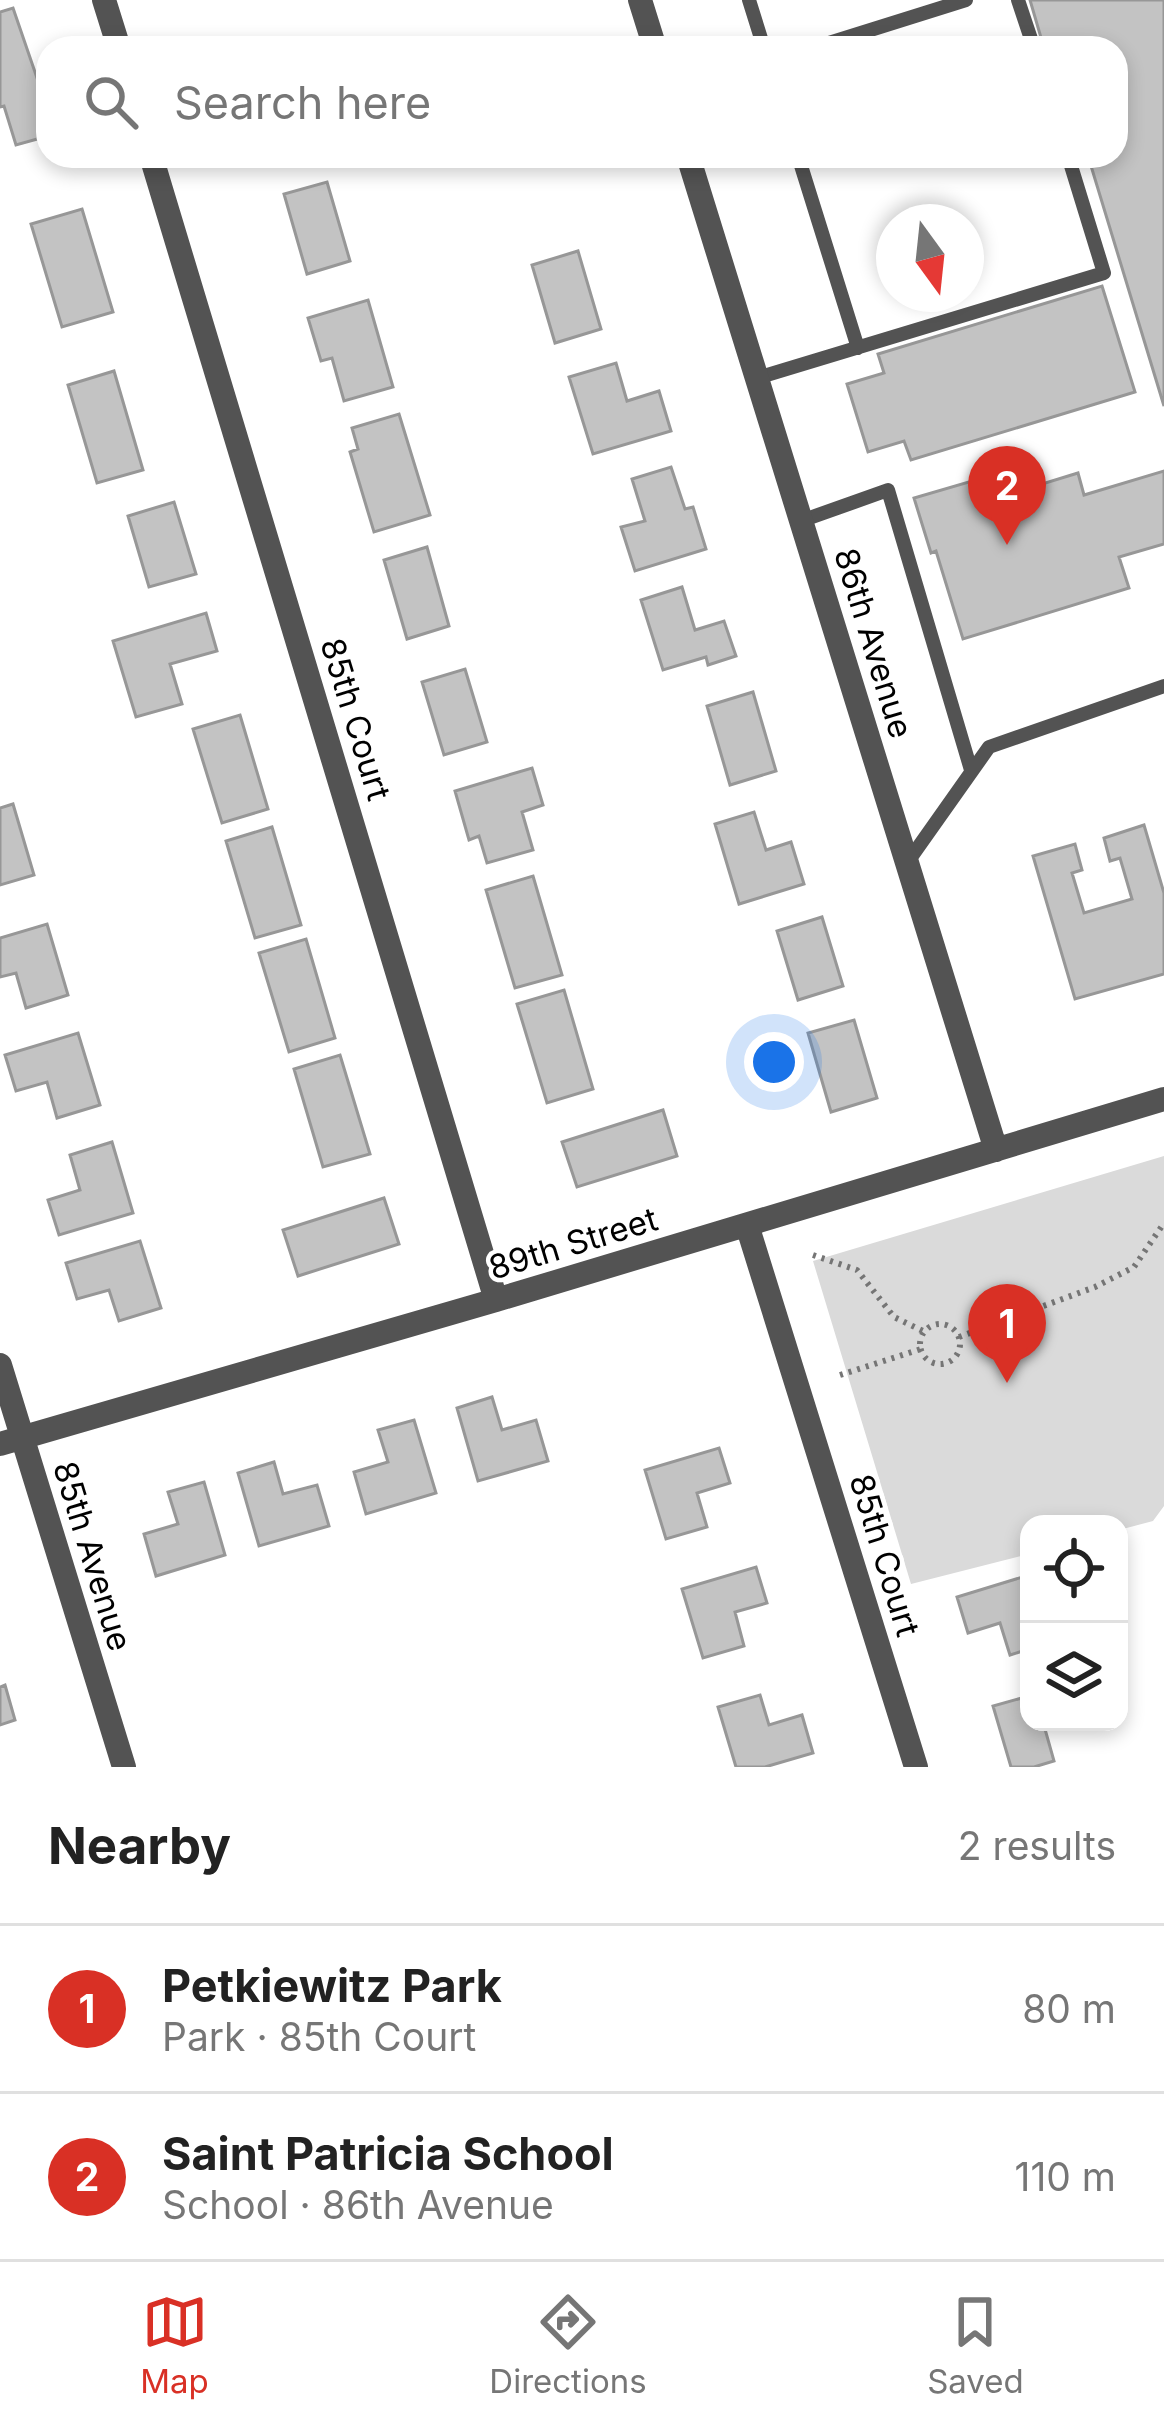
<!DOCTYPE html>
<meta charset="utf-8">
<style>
:root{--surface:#fff;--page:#f2f2f2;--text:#222;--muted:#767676;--line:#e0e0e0;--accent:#d93025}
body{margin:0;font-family:Inter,sans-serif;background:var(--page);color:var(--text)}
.controls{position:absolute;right:36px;bottom:36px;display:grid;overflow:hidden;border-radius:24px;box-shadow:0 6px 18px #0003}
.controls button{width:108px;height:108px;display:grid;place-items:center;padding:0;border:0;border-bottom:3px solid var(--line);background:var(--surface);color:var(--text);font:60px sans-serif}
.compass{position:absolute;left:876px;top:204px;width:108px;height:108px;border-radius:50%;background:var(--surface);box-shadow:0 6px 18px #0003;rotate:165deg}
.you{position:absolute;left:774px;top:1062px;width:42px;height:42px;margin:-30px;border:9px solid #fff;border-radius:50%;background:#1a73e8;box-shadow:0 0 0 18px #1a73e833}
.badge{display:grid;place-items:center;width:78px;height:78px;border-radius:50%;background:var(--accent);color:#fff;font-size:39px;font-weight:700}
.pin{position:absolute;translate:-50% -99px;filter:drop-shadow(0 3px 6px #0008)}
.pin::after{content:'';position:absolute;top:63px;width:42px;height:36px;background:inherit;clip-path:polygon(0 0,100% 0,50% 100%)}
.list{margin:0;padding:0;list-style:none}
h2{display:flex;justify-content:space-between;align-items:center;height:156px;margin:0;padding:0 48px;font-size:51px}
h2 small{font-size:39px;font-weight:400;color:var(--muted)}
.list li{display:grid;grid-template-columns:78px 1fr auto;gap:36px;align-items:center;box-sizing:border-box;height:168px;padding:0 48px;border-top:3px solid var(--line)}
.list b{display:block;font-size:45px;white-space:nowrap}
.list p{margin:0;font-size:39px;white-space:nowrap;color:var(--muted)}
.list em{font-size:39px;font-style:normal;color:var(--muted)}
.icon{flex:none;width:66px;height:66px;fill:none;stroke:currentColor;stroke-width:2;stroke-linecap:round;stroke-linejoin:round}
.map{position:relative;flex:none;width:1164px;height:1767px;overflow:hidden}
.search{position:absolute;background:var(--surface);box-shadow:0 6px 18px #0003;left:36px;right:36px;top:36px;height:132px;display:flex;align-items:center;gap:30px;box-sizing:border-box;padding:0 42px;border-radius:36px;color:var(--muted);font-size:45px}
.sheet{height:492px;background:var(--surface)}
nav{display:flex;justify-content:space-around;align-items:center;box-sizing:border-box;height:168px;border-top:3px solid var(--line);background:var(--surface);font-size:33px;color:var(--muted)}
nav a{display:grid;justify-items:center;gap:6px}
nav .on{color:var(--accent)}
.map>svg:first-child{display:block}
.green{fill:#dadada}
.building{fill:#c3c3c3;stroke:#979797;stroke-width:3}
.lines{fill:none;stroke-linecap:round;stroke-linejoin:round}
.path{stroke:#757575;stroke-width:6;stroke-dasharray:3 6;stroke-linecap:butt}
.lane{stroke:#535353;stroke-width:14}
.street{stroke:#535353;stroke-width:24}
.labels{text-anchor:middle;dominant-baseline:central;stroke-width:9;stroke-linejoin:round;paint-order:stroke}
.street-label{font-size:33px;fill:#000;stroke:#fff}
</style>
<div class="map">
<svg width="1164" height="1767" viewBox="0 0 1164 1767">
<rect width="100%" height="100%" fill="#fff"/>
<path class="green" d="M1164 1156V1506L1153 1521 1119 1530V1524H1029V1554L911 1584 813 1261Z"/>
<path class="building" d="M1030 0H1164V406L1088 156H1116V48H1044Z
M13 8 48 110V136L16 145 4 106 0 107V12Z
M327 182 350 261 307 274 284 194Z
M82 209 113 312 62 327 31 224Z
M578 251 601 329 555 343 532 265Z
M1102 286 1135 392 911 460 904 441 868 452 847 384 884 373 878 354Z
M368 300 393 387 344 401 332 358 321 361 308 318Z
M616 363 627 401 659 391 671 431 593 454 569 377Z
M114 371 143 470 97 483 68 385Z
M399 414 430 515 374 532 350 452 358 449 352 428Z
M671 467 685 509 693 507 706 549 635 571 621 527 645 521 632 479Z
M1164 471V544L1119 557 1129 588 963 639 936 551 931 553 914 498 996 474 1003 496 1078 473 1084 495Z
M174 502 196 574 149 587 128 516Z
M427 547 449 626 407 639 384 560Z
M682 587 695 630 724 621 736 656 708 665 706 657 663 670 641 600Z
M206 613 217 651 170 664 182 704 136 717 113 641Z
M465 669 487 742 444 755 422 682Z
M753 692 776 771 730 785 707 706Z
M240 715 268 809 222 823 193 729Z
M532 768 543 805 522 812 533 850 487 863 479 836 469 840 455 791Z
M13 804 34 875 0 885V808Z
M754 812 766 850 791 842 804 884 739 904 715 824Z
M1144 825 1164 893V974L1075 999 1033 856 1075 844 1082 870 1072 873 1084 913 1132 899 1120 858 1110 861 1104 838Z
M272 827 301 925 255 938 226 841Z
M533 876 562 975 515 988 486 890Z
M822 917 843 986 798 1000 777 931Z
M47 924 68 995 26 1008 16 973 0 977V938Z
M306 939 335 1038 289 1052 259 953Z
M564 990 593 1089 547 1103 517 1004Z
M854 1020 877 1098 831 1112 808 1033Z
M78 1033 100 1105 57 1118 47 1082 16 1091 5 1055Z
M340 1055 370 1154 323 1167 294 1069Z
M663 1110 677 1156 577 1187 562 1142Z
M112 1142 133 1213 59 1235 48 1200 80 1190 70 1155Z
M384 1198 399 1244 298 1276 283 1230Z
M140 1241 161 1308 119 1321 109 1290 77 1299 66 1263Z
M492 1397 502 1430 536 1420 548 1461 478 1481 457 1408Z
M414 1420 436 1493 366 1514 354 1472 388 1462 378 1430Z
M719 1448 730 1483 697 1493 707 1527 666 1539 645 1470Z
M274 1462 283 1494 317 1485 329 1526 259 1546 238 1473Z
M204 1482 225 1555 156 1576 144 1534 178 1524 168 1492Z
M756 1567 767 1603 735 1612 744 1646 703 1658 682 1589Z
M1029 1575V1649L1010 1655 1000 1623 968 1633 957 1597Z
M5 1685 15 1720 0 1725V1687Z
M760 1695 769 1725 802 1715 813 1753 765 1767H736L718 1707Z
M1029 1696V1722H1043L1054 1761 1034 1767H1011L993 1706Z"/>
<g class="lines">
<path class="path" d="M813 1255 857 1270 894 1317 925 1332
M920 1344a20 20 0 1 1 40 0a20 20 0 1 1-40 0Z
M959 1337 1095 1287 1134 1267 1164 1223
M840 1375 921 1349"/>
<path class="lane" d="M749 0 764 48
M1018 0 1034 48
M813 48 966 0
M798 156 858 348
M757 378 1104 273 1068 156
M801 521 888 490 971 770
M907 863 989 747 1164 686"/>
<path class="street" d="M104 0 119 48
M640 0 655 48
M151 156 496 1300
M688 156 996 1150
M747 1225 916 1767
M0 1365 124 1767
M0 1444 496 1300 1164 1099"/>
</g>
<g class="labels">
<g class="street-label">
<text transform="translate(874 643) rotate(73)">86th Avenue</text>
<text transform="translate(356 719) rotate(73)">85th Court</text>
<text transform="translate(573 1243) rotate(-17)">89th Street</text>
<text transform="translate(885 1555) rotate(73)">85th Court</text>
<text transform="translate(93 1556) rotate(73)">85th Avenue</text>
</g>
</g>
</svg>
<div class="controls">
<button><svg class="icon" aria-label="locate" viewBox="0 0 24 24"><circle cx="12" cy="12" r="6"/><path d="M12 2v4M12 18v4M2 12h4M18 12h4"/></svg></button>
<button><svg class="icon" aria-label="layers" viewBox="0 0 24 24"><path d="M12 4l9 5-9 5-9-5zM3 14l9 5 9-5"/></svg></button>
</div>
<svg class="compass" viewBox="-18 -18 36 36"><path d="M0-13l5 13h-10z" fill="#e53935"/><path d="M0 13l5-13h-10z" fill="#767676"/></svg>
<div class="you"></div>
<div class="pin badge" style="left:1007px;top:1383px">1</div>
<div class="pin badge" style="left:1007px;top:545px">2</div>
<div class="search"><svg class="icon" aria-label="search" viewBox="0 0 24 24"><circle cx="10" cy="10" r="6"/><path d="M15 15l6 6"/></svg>Search here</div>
</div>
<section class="sheet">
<h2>Nearby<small>2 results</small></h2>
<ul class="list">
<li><span class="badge">1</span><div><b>Petkiewitz Park</b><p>Park · 85th Court</p></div><em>80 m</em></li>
<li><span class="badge">2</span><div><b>Saint Patricia School</b><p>School · 86th Avenue</p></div><em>110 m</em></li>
</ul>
</section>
<nav>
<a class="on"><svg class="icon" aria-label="map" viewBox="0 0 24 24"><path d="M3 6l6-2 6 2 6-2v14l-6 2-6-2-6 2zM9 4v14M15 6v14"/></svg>Map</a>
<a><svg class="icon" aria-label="directions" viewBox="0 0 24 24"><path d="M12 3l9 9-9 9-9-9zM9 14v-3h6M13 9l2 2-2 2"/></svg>Directions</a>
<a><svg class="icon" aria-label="saved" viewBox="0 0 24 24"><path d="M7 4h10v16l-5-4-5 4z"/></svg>Saved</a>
</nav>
